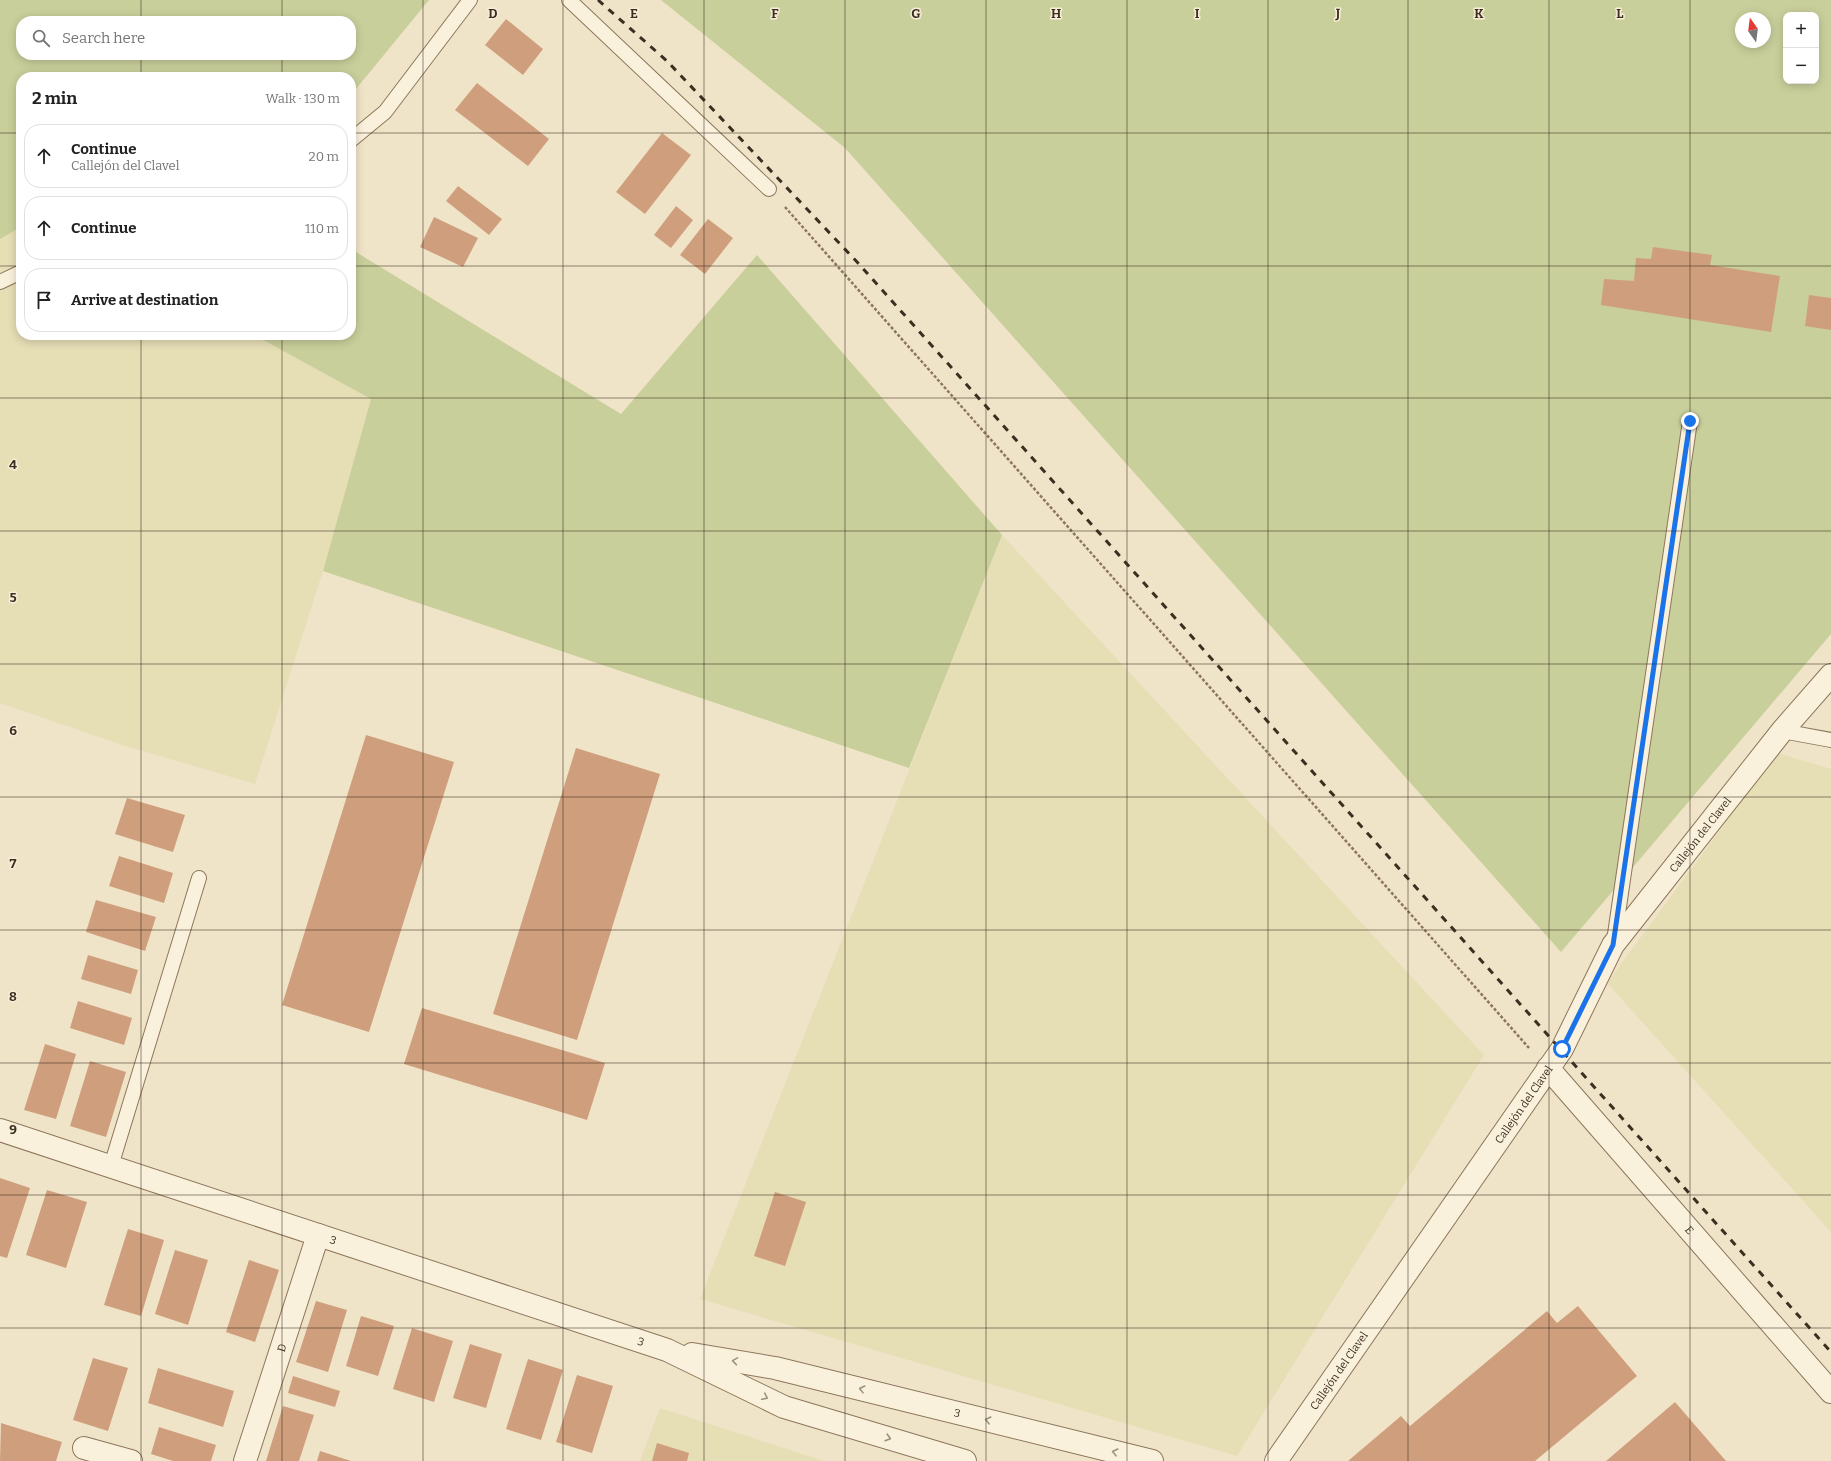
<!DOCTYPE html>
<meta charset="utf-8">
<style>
:root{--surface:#fff;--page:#f6f6f6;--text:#222;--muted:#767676;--line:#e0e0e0}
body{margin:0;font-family:Bitter,serif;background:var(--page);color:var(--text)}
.controls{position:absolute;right:12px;top:12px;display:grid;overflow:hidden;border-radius:8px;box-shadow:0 2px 10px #0003}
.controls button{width:36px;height:36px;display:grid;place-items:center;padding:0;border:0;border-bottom:1px solid var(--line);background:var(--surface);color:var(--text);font:20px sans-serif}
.compass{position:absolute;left:1735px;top:12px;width:36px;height:36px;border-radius:50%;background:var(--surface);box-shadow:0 2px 10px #0003;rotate:346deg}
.stop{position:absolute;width:12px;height:12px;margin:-9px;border:3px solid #1a73e8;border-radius:50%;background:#fff}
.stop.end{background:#1a73e8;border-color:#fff;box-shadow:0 1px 4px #0008}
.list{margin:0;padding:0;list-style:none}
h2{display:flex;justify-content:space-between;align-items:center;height:52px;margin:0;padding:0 16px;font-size:17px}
h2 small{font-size:13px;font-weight:400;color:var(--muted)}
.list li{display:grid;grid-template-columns:26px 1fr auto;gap:12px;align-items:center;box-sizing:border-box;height:64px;margin:0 8px 8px;padding:0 8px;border:1px solid var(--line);border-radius:16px}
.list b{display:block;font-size:15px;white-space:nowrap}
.list p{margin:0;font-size:13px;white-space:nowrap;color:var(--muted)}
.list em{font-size:13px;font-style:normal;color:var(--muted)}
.icon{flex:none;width:22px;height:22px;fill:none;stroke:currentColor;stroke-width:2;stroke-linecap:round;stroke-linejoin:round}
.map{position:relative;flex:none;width:1831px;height:1461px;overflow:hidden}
.search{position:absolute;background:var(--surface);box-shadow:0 2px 10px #0003;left:16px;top:16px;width:340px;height:44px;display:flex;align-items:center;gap:10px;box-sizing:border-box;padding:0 14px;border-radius:16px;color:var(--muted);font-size:15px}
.panel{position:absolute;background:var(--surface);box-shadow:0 2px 10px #0003;left:16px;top:72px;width:340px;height:268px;border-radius:16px}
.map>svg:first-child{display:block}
.farmland{fill:#e6deb5}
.green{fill:#c9cf9b;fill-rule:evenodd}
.building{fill:#cf9f7d}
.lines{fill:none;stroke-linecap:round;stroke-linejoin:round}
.service-casing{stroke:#8d765c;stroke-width:16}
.minor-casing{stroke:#8d765c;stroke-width:24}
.tertiary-casing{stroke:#8d765c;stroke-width:24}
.path{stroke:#8d765c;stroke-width:2.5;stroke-dasharray:3 2;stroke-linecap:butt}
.service{stroke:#faf1dc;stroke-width:14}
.minor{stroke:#faf1dc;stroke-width:22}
.tertiary{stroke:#faf1dc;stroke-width:22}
.rail{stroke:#3d2e20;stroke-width:3;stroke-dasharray:7 7;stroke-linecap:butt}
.oneway{stroke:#9c907e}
.route{stroke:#1a73e8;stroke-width:5}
.grid{fill:none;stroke:#3d2e20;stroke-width:1;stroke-opacity:0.55}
.labels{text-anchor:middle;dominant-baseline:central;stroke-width:3;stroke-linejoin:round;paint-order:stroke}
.street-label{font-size:11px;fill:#3d2e20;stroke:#f7eed8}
.grid-label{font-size:13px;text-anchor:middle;font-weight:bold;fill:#3d2e20;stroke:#f7eed8;stroke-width:3;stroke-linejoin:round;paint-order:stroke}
</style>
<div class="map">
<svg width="1831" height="1461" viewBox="0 0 1831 1461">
<rect width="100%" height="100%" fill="#f0e4c8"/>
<path class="farmland" d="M21 227V335H254L371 399 323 571 255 784 119 744 0 703V239Z
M1002 535 1484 1055 1237 1456 700 1299Z
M1777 753 1831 769V1232L1607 983Z
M660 1408 824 1461H640Z"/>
<path class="green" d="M0 0H429L351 95V77H21V227L0 239ZM21 21H351V55H21Z
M661 0H1831V634L1561 952 845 148ZM1786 15H1816V81H1786ZM1741 18H1765V42H1741Z
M351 249 621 414 757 255 1002 535 909 768 323 571 371 399 254 335H351Z"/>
<path class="building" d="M506 19 543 49 523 75 485 45Z
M477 83 549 139 528 166 455 110Z
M662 133 691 155 645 214 616 192Z
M458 186 502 219 489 235 446 201Z
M676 206 693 220 671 248 654 235Z
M434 217 478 238 463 267 420 247Z
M708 219 733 238 705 274 680 255Z
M1653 247 1712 255 1710 265 1780 276 1771 332 1601 305 1604 279 1634 281 1636 258 1651 259Z
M1809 295 1831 298V330L1805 326Z
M366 735 454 762 369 1032 282 1005Z
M576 748 660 774 577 1040 493 1014Z
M127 798 185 815 173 852 115 834Z
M119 856 173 873 164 903 109 886Z
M96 900 156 917 145 951 86 932Z
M88 955 138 970 131 994 81 979Z
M78 1001 132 1018 124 1045 70 1028Z
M422 1008 605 1063 587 1120 404 1064Z
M45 1044 76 1054 56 1119 24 1110Z
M90 1061 126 1072 106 1137 70 1126Z
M0 1178 30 1188 7 1258 0 1256Z
M47 1190 87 1202 66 1268 26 1255Z
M775 1192 806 1202 785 1266 754 1256Z
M128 1229 164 1240 141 1316 104 1305Z
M175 1250 208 1260 188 1325 155 1314Z
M249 1260 279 1270 255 1342 226 1332Z
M316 1301 347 1310 328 1372 296 1362Z
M1578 1306 1637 1376 1535 1461H1348L1401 1416 1410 1426 1547 1311 1557 1323Z
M361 1316 394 1326 378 1376 346 1366Z
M412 1328 453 1341 434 1402 393 1389Z
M470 1344 502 1354 486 1408 453 1398Z
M93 1358 128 1368 108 1431 73 1420Z
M528 1359 563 1370 541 1440 506 1429Z
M158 1368 234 1391 223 1427 148 1403Z
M577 1375 613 1386 592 1453 556 1442Z
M293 1376 340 1391 335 1407 288 1393Z
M1675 1402 1726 1461H1606Z
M283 1406 314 1415 299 1461H266Z
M1 1423 62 1442 56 1461H0Z
M159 1427 216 1445 211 1461H173L151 1454Z
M657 1443 689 1453 687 1461H652Z
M320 1451 351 1461H317Z"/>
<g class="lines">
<defs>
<path id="service" d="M569 0 769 189
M351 140 385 112 470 0
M0 282 21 272
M1782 731 1831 740
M1614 941 1690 421
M111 1166 199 878"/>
<g id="minor">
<path id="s1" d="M1548 1068 1831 1392"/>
<path d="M84 1448 131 1461"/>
<path id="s2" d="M245 1461 318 1235"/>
<path id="s3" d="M1276 1461 1562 1049 1613 945 1782 731 1831 675"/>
</g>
<g id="tertiary">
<path id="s4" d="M0 1130 667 1350 784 1407 965 1461"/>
<path id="s5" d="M692 1354 775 1368 1152 1461"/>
</g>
</defs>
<use href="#service" class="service-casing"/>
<use href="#minor" class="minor-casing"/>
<use href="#tertiary" class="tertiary-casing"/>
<path class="path" d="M785 207 1529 1048"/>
<use href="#service" class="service"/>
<use href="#minor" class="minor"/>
<use href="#tertiary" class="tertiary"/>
<path class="rail" d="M598 0 667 61 858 263 1831 1352"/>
</g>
<defs><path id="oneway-chevron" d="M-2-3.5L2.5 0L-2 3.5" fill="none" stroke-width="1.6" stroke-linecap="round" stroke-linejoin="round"/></defs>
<g class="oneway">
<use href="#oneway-chevron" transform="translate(735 1361) rotate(-171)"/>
<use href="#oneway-chevron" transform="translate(862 1389) rotate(-166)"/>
<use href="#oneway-chevron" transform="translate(765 1397) rotate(26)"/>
<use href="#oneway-chevron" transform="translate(988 1420) rotate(-166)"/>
<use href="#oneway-chevron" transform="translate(888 1438) rotate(17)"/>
<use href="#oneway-chevron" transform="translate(1115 1452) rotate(-166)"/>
</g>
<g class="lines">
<path class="route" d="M1562 1049 1613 945 1690 421"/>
</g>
<path class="grid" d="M141 0V21M282 0V21M423 0V1461M563 0V1461M704 0V1461M845 0V1461M986 0V1461M1127 0V1461M1268 0V1461M1408 0V1461M1549 0V1461M1690 0V1461M141 55V77M282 55V77M0 133H21M351 133H1831M0 266H21M351 266H1831M141 335V1461M282 335V1461M0 398H1831M0 531H1831M0 664H1831M0 797H1831M0 930H1831M0 1063H1831M0 1195H1831M0 1328H1831"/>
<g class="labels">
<g class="street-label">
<text stroke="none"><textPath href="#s3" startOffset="758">Callejón del Clavel</textPath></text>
<text stroke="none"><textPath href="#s3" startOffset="434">Callejón del Clavel</textPath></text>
<text stroke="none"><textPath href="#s1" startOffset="215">E</textPath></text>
<text stroke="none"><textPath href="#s4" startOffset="351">3</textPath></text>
<text stroke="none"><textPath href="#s4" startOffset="675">3</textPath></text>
<text stroke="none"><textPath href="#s2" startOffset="119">D</textPath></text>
<text stroke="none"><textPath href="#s3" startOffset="110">Callejón del Clavel</textPath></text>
<text stroke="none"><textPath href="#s5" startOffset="272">3</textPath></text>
</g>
</g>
<g class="grid-label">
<text x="493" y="18">D</text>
<text x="634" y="18">E</text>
<text x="775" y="18">F</text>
<text x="916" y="18">G</text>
<text x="1056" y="18">H</text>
<text x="1197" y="18">I</text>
<text x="1338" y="18">J</text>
<text x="1479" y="18">K</text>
<text x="1620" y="18">L</text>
<text x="13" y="469">4</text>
<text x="13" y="602">5</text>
<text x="13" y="735">6</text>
<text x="13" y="868">7</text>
<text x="13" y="1001">8</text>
<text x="13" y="1134">9</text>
</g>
</svg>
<div class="controls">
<button>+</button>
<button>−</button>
</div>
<svg class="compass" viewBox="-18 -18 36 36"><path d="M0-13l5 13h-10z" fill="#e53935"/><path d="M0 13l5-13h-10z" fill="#767676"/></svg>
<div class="stop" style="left:1562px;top:1049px"></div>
<div class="stop end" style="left:1690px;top:421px"></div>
<div class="search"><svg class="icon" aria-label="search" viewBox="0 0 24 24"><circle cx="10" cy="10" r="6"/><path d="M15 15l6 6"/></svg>Search here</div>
<section class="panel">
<h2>2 min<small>Walk · 130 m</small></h2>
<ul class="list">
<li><svg class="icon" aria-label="ahead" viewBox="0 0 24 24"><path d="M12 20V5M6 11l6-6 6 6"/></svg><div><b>Continue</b><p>Callejón del Clavel</p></div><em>20 m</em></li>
<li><svg class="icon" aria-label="ahead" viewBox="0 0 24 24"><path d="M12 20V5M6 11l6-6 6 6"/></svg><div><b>Continue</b></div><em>110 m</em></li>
<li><svg class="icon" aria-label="arrive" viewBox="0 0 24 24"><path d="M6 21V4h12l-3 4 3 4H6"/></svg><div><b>Arrive at destination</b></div></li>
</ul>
</section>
</div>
